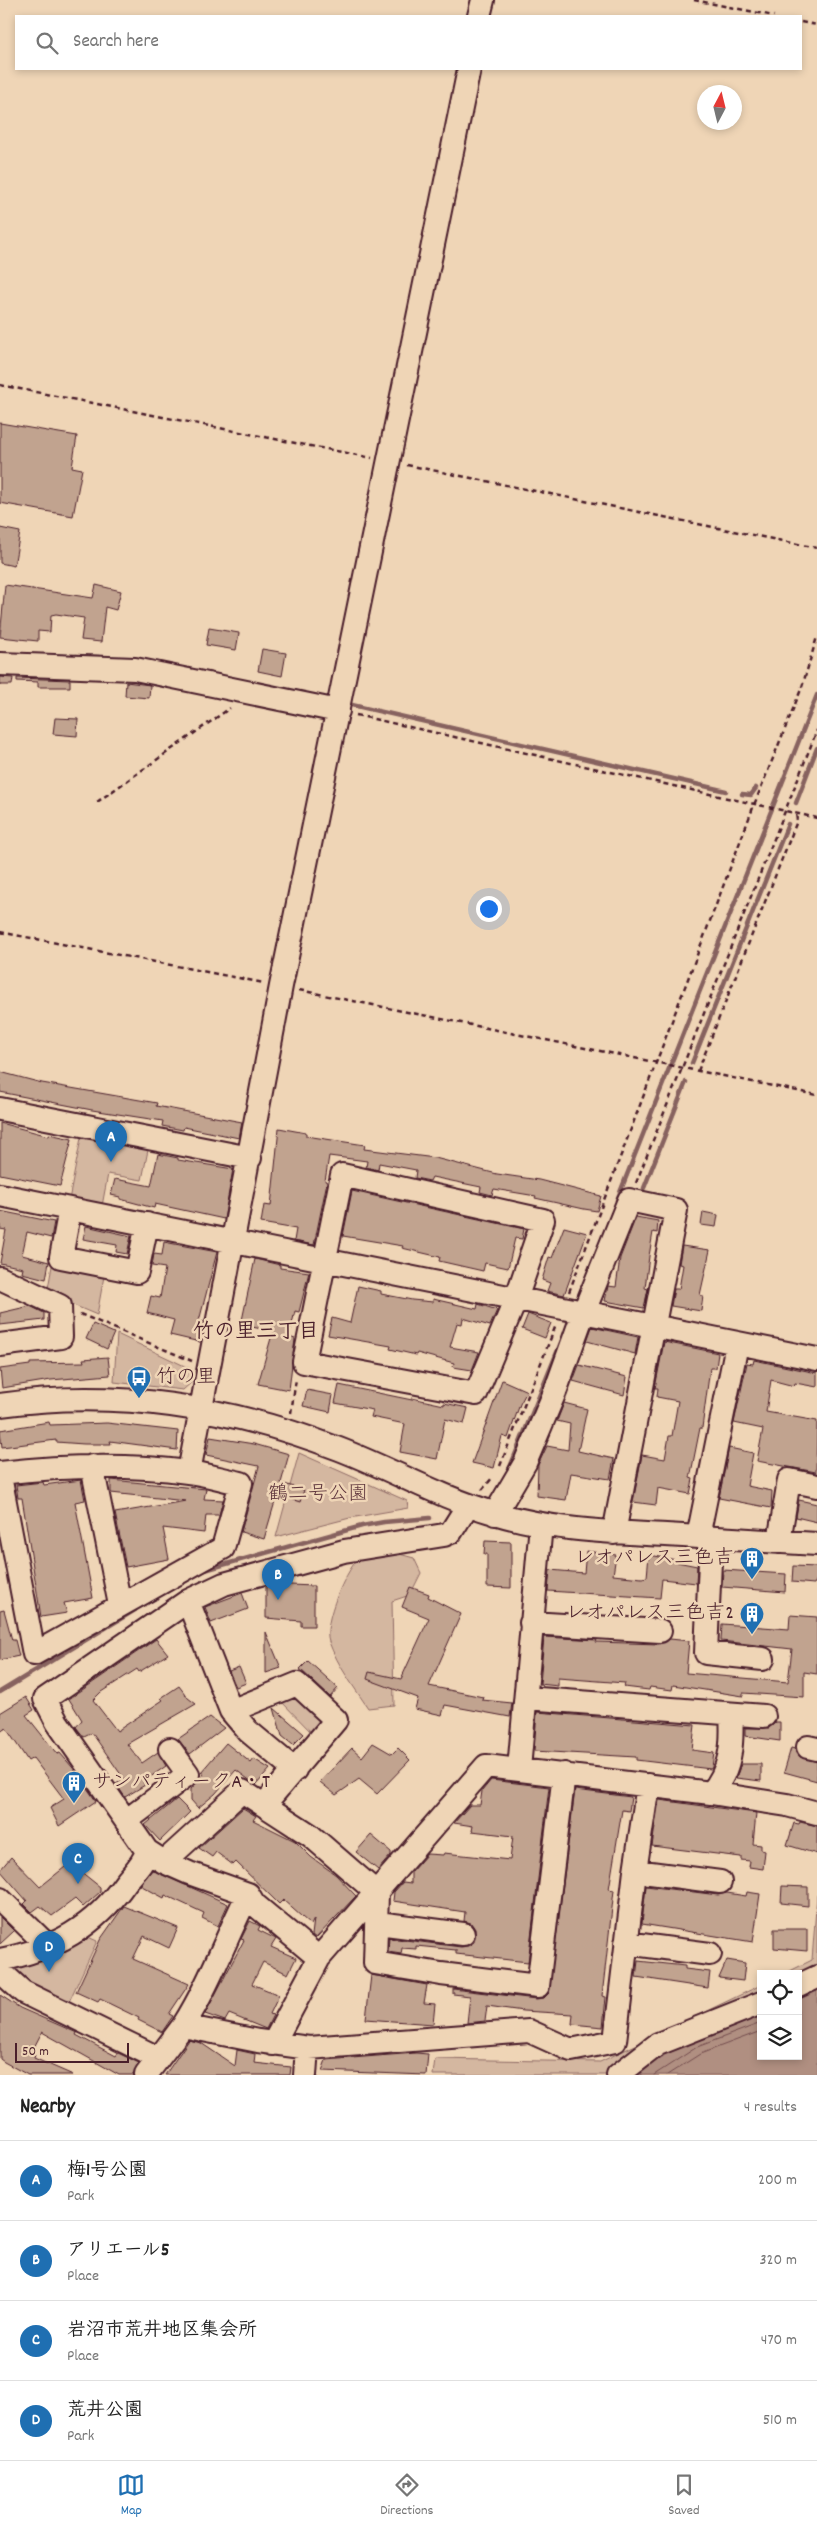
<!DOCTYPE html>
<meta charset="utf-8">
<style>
:root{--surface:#fff;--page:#f6f6f6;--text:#222;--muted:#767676;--line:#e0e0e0;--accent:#1f6fb2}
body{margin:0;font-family:Dekko,"Klee One",sans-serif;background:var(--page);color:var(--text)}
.controls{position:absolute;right:15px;bottom:15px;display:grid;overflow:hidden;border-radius:0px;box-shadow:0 2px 8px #0003}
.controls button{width:45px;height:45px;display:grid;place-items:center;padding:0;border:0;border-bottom:1px solid var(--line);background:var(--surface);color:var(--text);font:25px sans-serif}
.compass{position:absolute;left:697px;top:85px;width:45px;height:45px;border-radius:50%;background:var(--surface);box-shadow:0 2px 8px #0003;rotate:7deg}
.scale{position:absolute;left:15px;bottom:12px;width:114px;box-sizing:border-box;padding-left:5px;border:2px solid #4a1f2b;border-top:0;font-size:14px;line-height:18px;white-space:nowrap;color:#4a1f2b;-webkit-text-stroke:4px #efd5b6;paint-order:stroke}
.you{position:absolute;left:488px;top:908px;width:18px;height:18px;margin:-12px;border:4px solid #fff;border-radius:50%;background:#1a73e8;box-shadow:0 0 0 8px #1a73e833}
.badge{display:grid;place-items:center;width:32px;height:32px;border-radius:50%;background:var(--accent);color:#fff;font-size:16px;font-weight:700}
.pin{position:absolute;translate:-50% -41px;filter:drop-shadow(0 1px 2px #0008)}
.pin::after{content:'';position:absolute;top:26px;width:18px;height:15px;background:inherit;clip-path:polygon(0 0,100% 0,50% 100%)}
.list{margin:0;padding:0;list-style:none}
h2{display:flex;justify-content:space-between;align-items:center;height:65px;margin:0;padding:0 20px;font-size:21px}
h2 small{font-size:16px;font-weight:400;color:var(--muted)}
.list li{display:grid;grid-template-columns:32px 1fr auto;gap:15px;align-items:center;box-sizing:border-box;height:80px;padding:0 20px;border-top:1px solid var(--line)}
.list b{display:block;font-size:19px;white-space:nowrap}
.list p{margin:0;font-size:16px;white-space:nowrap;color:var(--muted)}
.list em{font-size:16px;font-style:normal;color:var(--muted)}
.icon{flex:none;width:28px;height:28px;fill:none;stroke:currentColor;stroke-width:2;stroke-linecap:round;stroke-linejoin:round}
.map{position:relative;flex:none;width:817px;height:2075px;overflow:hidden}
.search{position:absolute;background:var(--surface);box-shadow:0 2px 8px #0003;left:15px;right:15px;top:15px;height:55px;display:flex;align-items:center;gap:12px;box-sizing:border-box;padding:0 18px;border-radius:0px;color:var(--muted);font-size:19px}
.sheet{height:385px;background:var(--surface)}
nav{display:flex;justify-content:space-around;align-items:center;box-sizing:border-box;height:70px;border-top:1px solid var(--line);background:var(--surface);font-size:14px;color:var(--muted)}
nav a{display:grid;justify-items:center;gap:2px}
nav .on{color:var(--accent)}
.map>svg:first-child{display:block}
.green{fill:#d4b7a0;stroke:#8f6b66}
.water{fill:#b08f81;stroke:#87625f}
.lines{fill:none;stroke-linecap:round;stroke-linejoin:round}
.shore{stroke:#734c4d;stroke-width:1}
.stream{stroke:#87625f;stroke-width:4.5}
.building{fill:#c1a38f;stroke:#4a1f2b}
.minor-casing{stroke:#4a1f2b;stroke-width:26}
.path{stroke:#4a1f2b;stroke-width:2.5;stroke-dasharray:5 4;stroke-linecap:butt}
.minor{stroke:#efd5b6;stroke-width:22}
.labels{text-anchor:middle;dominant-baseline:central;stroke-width:5;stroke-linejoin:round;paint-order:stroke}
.poi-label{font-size:20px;fill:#4a1f2b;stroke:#efd5b6;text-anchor:start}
.park-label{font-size:20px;fill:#5f363d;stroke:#efd5b6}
.neighbourhood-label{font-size:21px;font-weight:bold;fill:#4a1f2b;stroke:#efd5b6}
</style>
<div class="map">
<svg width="817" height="2075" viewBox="0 0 817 2075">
<rect width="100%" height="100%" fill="#efd5b6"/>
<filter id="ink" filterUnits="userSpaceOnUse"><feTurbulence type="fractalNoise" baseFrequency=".02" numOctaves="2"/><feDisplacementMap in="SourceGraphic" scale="10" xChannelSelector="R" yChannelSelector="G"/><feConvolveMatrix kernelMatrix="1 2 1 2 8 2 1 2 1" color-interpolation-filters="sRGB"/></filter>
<g filter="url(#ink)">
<path class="green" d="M81 1138 148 1150 142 1180 108 1174 102 1206 69 1200Z
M52 1266 104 1276 97 1315 47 1294Z
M117 1334 191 1369 193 1381 183 1390 114 1382Z
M299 1453 407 1501 408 1508 350 1518 276 1537Z
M381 1549 414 1558 421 1573 410 1595 392 1601 394 1705 368 1708C354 1687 338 1666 329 1642 322 1624 347 1565 363 1554 367 1551 376 1550 381 1549Z
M295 1693 321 1715 322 1725 314 1735 279 1699Z
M817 1895V2075H433L435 2059 600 2062 761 1985V2056H798V1974H784L812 1960Z
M88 1937 97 1941 67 2006 15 1978 17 1967C43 1961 65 1950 88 1937Z"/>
<path class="water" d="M817 1990V2075H641L642 2071C675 2040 719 2026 761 2011V2056H798V1997Z"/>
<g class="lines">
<path class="shore" d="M654 2075 697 2047 761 2023
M667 2075 700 2054 761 2031"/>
<path class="stream" d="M76 656 99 657
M352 705 726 791
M742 794 751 795 756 788
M796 803 817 748
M692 1063 788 824
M644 1188 686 1082
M617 1200 817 695
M508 1472 562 1340
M205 1570 362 1526 384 1522 430 1518
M0 1692 135 1610"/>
</g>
<path class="building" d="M0 423 77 436 72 467 82 469 73 516 0 503Z
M0 528 20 532 14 566 0 563Z
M5 585 93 598 96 585 121 591 116 610 105 607 101 642 81 640 84 618 56 614 51 615 50 632 38 631V641L0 637Z
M209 628 239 633 236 650 206 645Z
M262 649 286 653 282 676 258 671Z
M0 677 13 678 12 685H0Z
M17 678 70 680V687H38V682L17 681Z
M126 682 150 685 149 698 125 696Z
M55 718 78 719 77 736 53 734Z
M0 1072 42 1083 157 1103 156 1106 242 1122 239 1138 184 1127 183 1130 162 1126 163 1121 92 1110 0 1092Z
M0 1123 49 1136V1134L72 1139 60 1186 0 1174Z
M279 1128 306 1133V1136L365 1145 364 1149 435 1158 497 1174 539 1180 601 1196 597 1211 584 1209 535 1198 536 1196 494 1189 492 1195 480 1192 481 1187 432 1177 430 1181 415 1178 416 1170 379 1163 378 1170 366 1167 367 1161 329 1156 325 1181 327 1182 314 1245 294 1241 296 1229 261 1223 264 1205 271 1206Z
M158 1154 178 1158V1160L233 1169 224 1219 155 1204 154 1208 120 1199V1197L111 1195 115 1179 151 1186Z
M352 1191 524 1229 522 1239 515 1238 508 1268 485 1263 483 1271 439 1261 440 1257 402 1248 403 1246 343 1236Z
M0 1211 54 1222 51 1238 27 1232 22 1255 49 1262 46 1279 22 1273 23 1268 0 1263 6 1230 0 1229Z
M703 1212 718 1215 716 1227 701 1225Z
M636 1217 658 1221 657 1233 653 1232 649 1256 645 1288 648 1289 644 1308 605 1301 608 1286 616 1287 620 1258Z
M86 1226 131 1236 127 1254 116 1252 117 1245 83 1239Z
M564 1227 587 1233 564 1295 547 1291 550 1283 542 1280 549 1257 552 1258Z
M164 1242 217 1252 199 1321 204 1322 200 1342 170 1335 174 1320 147 1313 151 1296 160 1298 165 1268 152 1266 154 1254 162 1255Z
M682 1246 710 1250 700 1295 703 1296 701 1311 671 1306 674 1289H679L683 1265 679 1264Z
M255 1259 280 1265V1268L309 1272 299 1312 295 1311 289 1337 295 1339 289 1390 258 1384 273 1331 241 1325Z
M358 1286 381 1291V1294L412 1300 433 1302V1299L477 1309 478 1304 497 1310 490 1326 463 1318 462 1324 457 1323 450 1347 479 1352 472 1370 453 1367 454 1363 417 1353 416 1355 390 1349 391 1346 328 1335 332 1318 350 1323Z
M30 1306 44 1313V1320L0 1325V1313Z
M528 1314 551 1323 545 1338 522 1329Z
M93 1324 114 1333 107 1349 86 1339Z
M592 1327 638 1337 635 1354 587 1341Z
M664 1342 718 1353 716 1368H710L702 1428H700L690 1478 693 1479 690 1494 658 1488 656 1505 633 1502 642 1455 665 1459 669 1436H672L678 1401 657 1397 658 1388H655Z
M108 1357 110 1375 51 1380 2 1388 0 1369 30 1365V1363L84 1362 83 1359Z
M754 1360 817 1373V1387L795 1383 794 1386 771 1380 766 1412 817 1421 816 1472 757 1461 763 1429 734 1423 747 1363 753 1364Z
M579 1365 627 1377 624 1395 573 1381Z
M502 1380 527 1391 520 1404 508 1438 502 1436 494 1468 472 1463Z
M339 1385 412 1400V1398L444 1405V1403L468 1408 464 1424 445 1419 437 1459 400 1452 405 1424 371 1417 373 1410 335 1403Z
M307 1390 333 1395 330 1412 303 1406Z
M564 1403 587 1409 578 1451 614 1459 610 1479 571 1473 566 1500 537 1496 538 1465 547 1446 568 1450 570 1424 557 1421Z
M49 1422 50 1425 107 1423 178 1431 177 1450 110 1441 111 1444H84L56 1442V1440L2 1447 0 1430Z
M210 1437 254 1444 289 1454 281 1483 304 1490 300 1502 277 1495 264 1539 241 1532 259 1466 206 1455Z
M729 1448 753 1453 747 1486 772 1491 771 1508 719 1498Z
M81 1480 85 1500 75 1502 93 1598 64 1603 67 1613 41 1617 22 1498H18L16 1485 43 1482 44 1485Z
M111 1480 206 1489 204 1499 223 1500 219 1515H206L204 1533 163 1528 169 1559 126 1567 115 1513 186 1501 111 1493Z
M799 1500 817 1504V1522L796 1517Z
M485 1541 511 1542V1588L487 1587V1554H484Z
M586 1551 616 1555 613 1575 642 1578 647 1577 649 1555 677 1560V1562L697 1566 696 1583 662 1579 660 1598 548 1591 550 1570 584 1573Z
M793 1566 817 1567V1579L814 1584 792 1582Z
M723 1570 786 1574 785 1592 722 1587Z
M290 1580V1585L314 1586V1626H301V1621L266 1618V1586Z
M410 1587 429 1594 428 1597 461 1614 429 1686 483 1697 482 1700 512 1703 510 1717 445 1705 442 1715 415 1709 418 1698 367 1679 369 1672 401 1679 429 1618 402 1607Z
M242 1593 248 1609 211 1623 205 1607Z
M4 1610 12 1640H15L19 1656 0 1660V1611Z
M790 1615 817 1617V1674L804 1672V1697L743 1693V1696L673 1685 672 1690 650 1687 649 1690 624 1687 625 1683 558 1678V1686L540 1684 544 1637 597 1640 596 1642 659 1644 670 1639 689 1641 686 1673 788 1682 792 1649 721 1641 722 1624 789 1629Z
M266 1632 281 1668 266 1673Z
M156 1639 168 1654 139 1672 137 1669 101 1692 93 1700 117 1731 163 1700 161 1698 179 1686 188 1698 196 1704 127 1744 142 1763 158 1752 166 1766 143 1782 145 1785 125 1797 116 1784 124 1779 92 1733 84 1737 76 1727 82 1720 69 1699Z
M308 1661 338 1688 330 1697 300 1669Z
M239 1667 246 1683 236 1687 229 1671Z
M26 1697 34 1710 26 1715 57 1754 60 1753 73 1768 96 1801 59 1826 50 1808 64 1799 33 1758 28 1761 6 1728 0 1732V1713Z
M274 1708 304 1734 293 1745 282 1736Z
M537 1712 695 1725 692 1750 714 1753 712 1767 711 1769 636 1760V1757L534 1751Z
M210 1717 224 1728 190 1754 178 1739Z
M776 1722H780V1741L745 1736V1728H769Z
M226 1743 251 1763 254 1759 270 1769 256 1785 236 1770 215 1794 198 1808 191 1800V1789L204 1774 201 1772Z
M373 1743 392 1754 398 1748 410 1760 377 1794 359 1779 336 1795 320 1782 352 1748 362 1757Z
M791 1748 795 1749 800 1757 817 1762V1781L784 1772Z
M741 1764H761V1781L736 1778Z
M491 1780 549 1787 528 1962 456 1954V1950L416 1946V1949L402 1948 401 1954 388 1952 389 1938 461 1947 468 1946 474 1942 475 1929 471 1923 464 1921 465 1912 393 1901 394 1892 403 1882 411 1883V1872L427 1854 443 1855 444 1853 510 1860 513 1836 472 1831 473 1826 454 1823 470 1805H480L482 1791Z
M575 1790 631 1797 629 1811 622 1810 609 1889 614 1890 602 1996 606 1997 603 2027 572 2024 573 2014 523 2011 487 2006 485 2021 467 2023 470 1996 453 1994V1989L536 1999 544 1998 549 1993Z
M177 1799 190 1812 160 1841 145 1825Z
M659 1800 756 1813 753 1844 761 1845V1850L765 1851 763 1869 749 1867 750 1861 741 1860V1857L652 1846Z
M243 1808 256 1816 253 1820 295 1841 311 1857 336 1875 356 1896 316 1938 312 1935 314 1919 311 1925 283 1900 279 1904 236 1862 233 1865 216 1852 212 1857 199 1848Z
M800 1822 817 1826V1854L787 1845 794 1823 799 1824Z
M371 1835 391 1852V1855L378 1870 356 1852Z
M11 1857 40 1887 70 1863 100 1887V1892L83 1907 75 1899 52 1916 40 1906 32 1912 24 1904 27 1901 0 1870Z
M152 1870 228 1904 218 1926 202 1918 204 1913 165 1895 164 1898 140 1885Z
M646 1886 718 1895 727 1893 746 1896 747 1892 760 1894 753 1942 642 1924Z
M782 1886 808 1887V1906L781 1903Z
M124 1906 178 1928 169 1948 144 1936 133 1959 189 1984 169 2014 173 2016 162 2032 138 2020 139 2018 100 1999 98 2002 76 1992 100 1940Z
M0 1917 14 1931 0 1944Z
M250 1921 260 1926 258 1930 276 1939 271 1947 296 1958 288 1974 263 1962 252 1984 279 1995 270 2014 273 2015 266 2029 229 2014 225 2021 205 2014 244 1940 241 1939Z
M774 1929H807V1951L774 1948Z
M727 1960 745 1963 743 1981 719 1978Z
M638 1961 685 1966V1969L710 1972 708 1988 636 1977Z
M371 1975 427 1985 424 2003 435 2004 433 2024 366 2019Z
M0 1995 20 2008 77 2033 76 2035 116 2056 118 2053 139 2063 133 2075H119L42 2032 31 2053 35 2055 34 2058 73 2075H28L4 2062 0 2059Z
M189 2040 201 2043 235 2066 237 2050 255 2054 254 2063 291 2067 290 2075H165Z
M416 2053 428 2054 426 2075 322 2071 326 2060Z"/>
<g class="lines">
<defs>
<path id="minor" d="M479 16 483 0
M0 664 135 669 338 711
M0 1109 250 1158
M342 1175 543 1220 516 1299 476 1394 304 1362Z
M0 1195 817 1359
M70 1209 61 1257 137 1272 147 1224
M0 1278 60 1306 61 1337 0 1345
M0 1405C116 1389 231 1407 339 1449 391 1469 441 1498 494 1513 550 1530 608 1532 666 1535 716 1538 767 1541 817 1544
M92 1466 120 1605
M189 1472 281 986 469 69
M0 1473C62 1466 126 1464 188 1472 206 1474 224 1480 241 1483L223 1548 34 1654 0 1476
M495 1514 525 1463 555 1392 583 1314 629 1200 676 1210 614 1533
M698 1537 737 1344
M711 1538 706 1653 763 1659
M779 1542 789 1480 817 1486
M188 1601 231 1711 297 1684 336 1720 264 1805
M531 1623 660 1631
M526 1698 764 1716
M231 1711 248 1731 295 1770
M808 1747 817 1749
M519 1769 541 1524
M711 1793C731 1770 733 1744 731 1714
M126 1821 188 1774 170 1749
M164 1862 242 1791 310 1835 377 1893 375 1963 441 1974 538 1986 564 1774
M635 1871 720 1882
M0 1899 49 1947
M378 1923 463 1934
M626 1943 710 1954
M319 1958 254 1904 248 1894 189 1873 164 1862 147 1851 57 1722 45 1699 188 1601 224 1584 344 1551 444 1535 451 1532 468 1505
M0 1960C54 1949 94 1928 126 1882 134 1872 144 1863 147 1851
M0 1971 23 1992 158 2058
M798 1986 817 1977
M183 2026C209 1985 226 1938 248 1894
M273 2044 319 1958 486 1766 711 1793 787 1805 817 1813
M146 2075 183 2026 258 2041 309 2048 529 2031 571 2050 615 2041 635 1871 648 1785
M305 2075 307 2048
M618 2075 658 2044 761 2003"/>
</defs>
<use href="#minor" class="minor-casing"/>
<path class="path" d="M694 0 774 16
M801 22 817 25
M0 385 372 458
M407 465 817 548
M356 715 817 818
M97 802 230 708
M0 932 264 983
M299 990 817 1095
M698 1071 797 821 796 813
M636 1183C696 1032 758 881 817 730
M569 1292 754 805 802 687 817 637
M80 1314 192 1361
M291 1413 296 1379
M500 1466 556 1325
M482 1490 493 1477"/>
<use href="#minor" class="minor"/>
</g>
</g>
<defs>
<symbol id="bus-pin" viewBox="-11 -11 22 30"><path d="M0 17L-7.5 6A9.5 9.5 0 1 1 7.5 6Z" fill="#1f6fb2" stroke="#efd5b6"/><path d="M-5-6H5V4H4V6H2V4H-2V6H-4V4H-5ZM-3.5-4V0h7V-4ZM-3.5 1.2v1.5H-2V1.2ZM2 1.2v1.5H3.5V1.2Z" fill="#fff"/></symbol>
<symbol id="building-pin" viewBox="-11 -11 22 30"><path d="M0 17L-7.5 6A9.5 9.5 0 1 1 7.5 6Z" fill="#1f6fb2" stroke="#efd5b6"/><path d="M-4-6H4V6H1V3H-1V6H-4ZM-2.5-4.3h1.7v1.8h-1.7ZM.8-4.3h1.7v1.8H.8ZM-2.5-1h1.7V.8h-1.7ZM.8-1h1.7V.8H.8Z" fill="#fff"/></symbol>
</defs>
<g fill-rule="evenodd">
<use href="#bus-pin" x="125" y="1364" width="28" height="38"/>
<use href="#building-pin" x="738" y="1545" width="28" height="38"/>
<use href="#building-pin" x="738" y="1600" width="28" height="38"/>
<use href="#building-pin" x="60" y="1769" width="28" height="38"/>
</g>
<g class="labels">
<g class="poi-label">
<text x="156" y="1378">竹の里</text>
<text x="734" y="1559" text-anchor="end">レオパレス三色吉</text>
<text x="734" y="1614" text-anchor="end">レオパレス三色吉2</text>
<text x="92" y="1783">サンパティークA・T</text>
</g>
<g class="park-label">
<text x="318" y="1495">鶴二号公園</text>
</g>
<g class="neighbourhood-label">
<text x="256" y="1333">竹の里三丁目</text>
</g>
</g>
</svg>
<div class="controls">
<button><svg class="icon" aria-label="locate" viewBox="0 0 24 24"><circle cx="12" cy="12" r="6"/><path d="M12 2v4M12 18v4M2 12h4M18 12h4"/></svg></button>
<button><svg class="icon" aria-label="layers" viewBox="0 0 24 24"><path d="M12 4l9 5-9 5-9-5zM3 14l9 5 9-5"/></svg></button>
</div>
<svg class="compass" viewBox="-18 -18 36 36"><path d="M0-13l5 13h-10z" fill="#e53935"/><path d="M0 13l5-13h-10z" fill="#767676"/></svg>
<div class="scale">50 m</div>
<div class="you"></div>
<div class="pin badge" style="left:111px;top:1162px">A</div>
<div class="pin badge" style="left:278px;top:1600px">B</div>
<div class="pin badge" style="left:78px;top:1884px">C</div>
<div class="pin badge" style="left:49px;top:1972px">D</div>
<div class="search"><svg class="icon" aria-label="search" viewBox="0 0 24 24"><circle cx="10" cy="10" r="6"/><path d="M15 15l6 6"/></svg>Search here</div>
</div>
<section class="sheet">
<h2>Nearby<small>4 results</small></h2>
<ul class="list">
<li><span class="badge">A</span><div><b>梅1号公園</b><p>Park</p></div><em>200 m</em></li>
<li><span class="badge">B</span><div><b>アリエール5</b><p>Place</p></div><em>320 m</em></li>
<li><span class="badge">C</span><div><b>岩沼市荒井地区集会所</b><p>Place</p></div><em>470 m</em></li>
<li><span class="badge">D</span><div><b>荒井公園</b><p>Park</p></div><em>510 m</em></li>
</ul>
</section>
<nav>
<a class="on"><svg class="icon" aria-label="map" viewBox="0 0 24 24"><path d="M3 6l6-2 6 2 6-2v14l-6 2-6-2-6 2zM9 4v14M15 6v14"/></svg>Map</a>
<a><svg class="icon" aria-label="directions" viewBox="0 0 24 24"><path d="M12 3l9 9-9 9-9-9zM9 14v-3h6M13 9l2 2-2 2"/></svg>Directions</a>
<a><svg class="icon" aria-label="saved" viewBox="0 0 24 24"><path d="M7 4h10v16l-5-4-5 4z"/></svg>Saved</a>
</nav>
